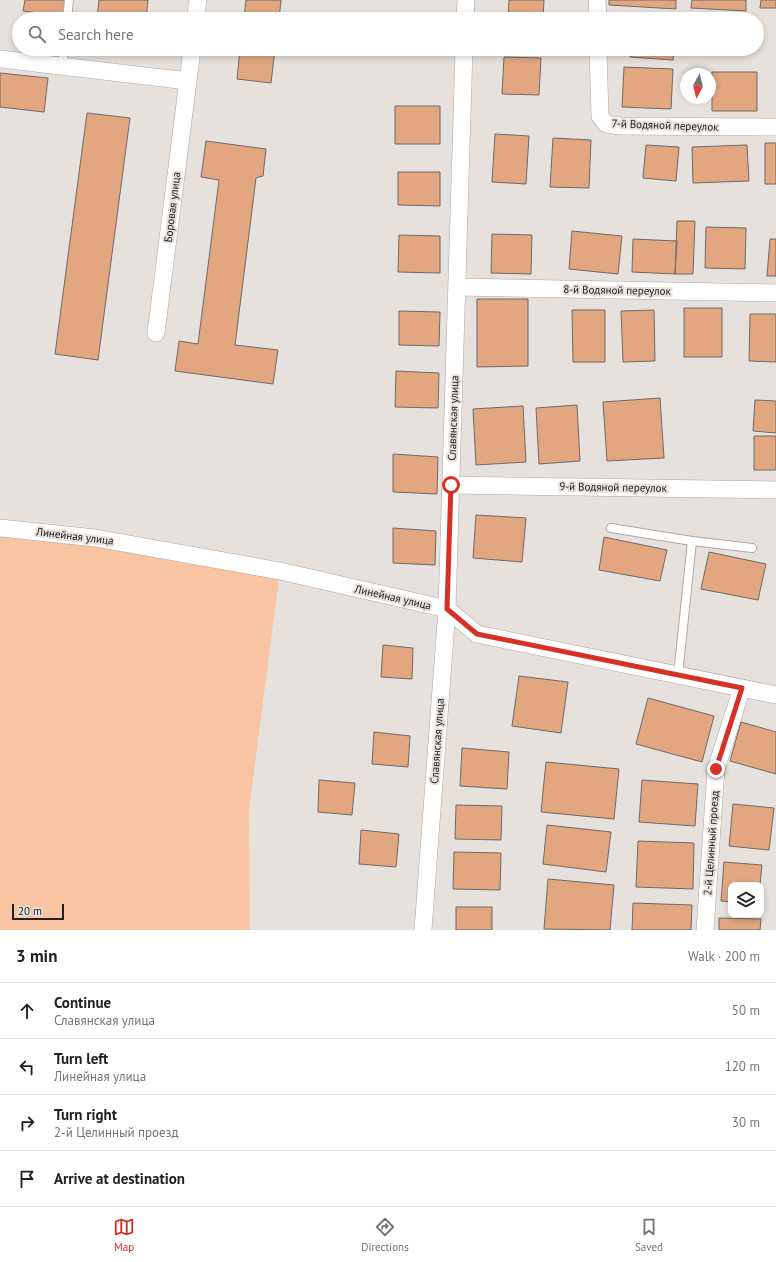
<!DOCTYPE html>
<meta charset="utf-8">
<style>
:root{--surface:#fff;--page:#f6f6f6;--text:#202124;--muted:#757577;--line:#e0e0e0;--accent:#d93025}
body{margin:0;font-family:"PT Sans",sans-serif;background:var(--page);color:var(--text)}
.controls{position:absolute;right:12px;bottom:12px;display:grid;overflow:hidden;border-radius:8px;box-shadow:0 2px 6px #0003}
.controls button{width:36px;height:36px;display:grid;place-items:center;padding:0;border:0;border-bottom:1px solid var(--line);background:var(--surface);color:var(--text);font:20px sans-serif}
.compass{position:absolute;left:680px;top:68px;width:36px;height:36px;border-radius:50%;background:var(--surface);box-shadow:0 2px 6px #0003;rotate:187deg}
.scale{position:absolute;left:12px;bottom:10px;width:52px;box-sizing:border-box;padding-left:4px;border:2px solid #232120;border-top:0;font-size:11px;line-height:14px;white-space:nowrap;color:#232120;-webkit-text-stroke:3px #e7e1dd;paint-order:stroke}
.stop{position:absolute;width:12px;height:12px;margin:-9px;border:3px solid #d93025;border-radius:50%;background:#fff}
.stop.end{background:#d93025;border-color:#fff;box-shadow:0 1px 4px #0008}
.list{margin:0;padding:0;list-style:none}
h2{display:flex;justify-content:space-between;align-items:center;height:52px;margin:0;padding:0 16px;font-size:17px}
h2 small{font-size:13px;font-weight:400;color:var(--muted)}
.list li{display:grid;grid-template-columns:26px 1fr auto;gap:12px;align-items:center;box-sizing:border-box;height:56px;padding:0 16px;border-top:1px solid var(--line)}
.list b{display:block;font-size:15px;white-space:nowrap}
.list p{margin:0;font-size:13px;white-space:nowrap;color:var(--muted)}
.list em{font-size:13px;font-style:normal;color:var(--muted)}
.icon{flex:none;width:22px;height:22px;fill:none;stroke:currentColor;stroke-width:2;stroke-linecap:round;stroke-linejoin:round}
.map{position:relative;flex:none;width:776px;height:930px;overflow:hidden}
.search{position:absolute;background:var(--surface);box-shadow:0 2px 6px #0003;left:12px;right:12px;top:12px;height:44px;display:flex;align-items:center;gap:10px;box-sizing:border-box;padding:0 14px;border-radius:22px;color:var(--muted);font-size:15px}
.sheet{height:276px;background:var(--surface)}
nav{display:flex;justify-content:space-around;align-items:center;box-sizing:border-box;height:56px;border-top:1px solid var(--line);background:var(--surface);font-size:11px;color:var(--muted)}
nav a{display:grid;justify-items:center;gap:2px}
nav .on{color:var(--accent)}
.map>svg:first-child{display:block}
.green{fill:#f9c4a2}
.building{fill:#e2a680;stroke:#706a67}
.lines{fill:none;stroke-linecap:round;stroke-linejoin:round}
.lane-casing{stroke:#aea8a4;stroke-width:10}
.street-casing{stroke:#aea8a4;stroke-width:18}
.lane{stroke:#fff;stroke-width:8}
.street{stroke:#fff;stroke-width:17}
.route{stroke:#d93025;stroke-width:5}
.labels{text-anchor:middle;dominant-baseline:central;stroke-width:4;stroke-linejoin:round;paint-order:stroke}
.street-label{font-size:11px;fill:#232120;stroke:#e7e1dd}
</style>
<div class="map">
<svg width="776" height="930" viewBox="0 0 776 930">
<rect width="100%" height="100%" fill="#e7e1dd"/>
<path class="green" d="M0 528 280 571 249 810 250 930H0Z"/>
<path class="building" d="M25 0H70L68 17 23 11Z
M99 0H148L146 19H97Z
M246 0H281L279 19H244Z
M509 0H544L543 19H508Z
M609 0H676V9L609 5Z
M692 0H746V11L691 8Z
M761 0H776V8H760Z
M399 16 445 18V19H399Z
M240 49H275L271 83 237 79Z
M399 49H445V52L399 51Z
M630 49H674L673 60 630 57Z
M504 57 541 58 539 95 502 94Z
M624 67 673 69 671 109 622 107Z
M712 72H757V111H712Z
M0 73 48 78 44 112 0 107Z
M395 106H440V144H395Z
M87 113 130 118 98 360 55 354Z
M495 134 529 136 526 184 492 182Z
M553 138 591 140 589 188 550 187Z
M206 141 266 149 263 176 256 178 235 345 278 350 273 384 175 371 179 341 198 344 219 180 201 177Z
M765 143H776V184H765Z
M646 145 679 147 676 181 643 178Z
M747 145 749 181 693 183 692 147Z
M398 172H440V206L398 205Z
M677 221H695L693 274H675Z
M706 227 746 228 745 269 705 268Z
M572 231 622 236 618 274 569 269Z
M492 234 532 235 531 274 491 273Z
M399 235 440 236V273L398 272Z
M633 239 677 241 675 274 632 272Z
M770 239H776V276H767Z
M477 299H528V366L477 367Z
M684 308H722V357H684Z
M572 310H605V362H573Z
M654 310 655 361 623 362 621 311Z
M399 311 440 312 439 346 399 345Z
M750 314H776V362L749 361Z
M396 371 439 373 438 408 395 407Z
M660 398 664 458 607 461 603 402Z
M755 400 776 401V433L753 431Z
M577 405 580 461 539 464 536 408Z
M523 406 526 462 476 465 473 409Z
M754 436H776V470H754Z
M393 454 438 457 437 494 393 492Z
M476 515 526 518 522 562 473 558Z
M393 528 436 531 435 565 393 563Z
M604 537 667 550 660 581 599 570Z
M709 552 766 564 758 600 701 589Z
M383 645 413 648 412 679 381 677Z
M519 676 568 682 561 733 512 726Z
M648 698 714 716 702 762 636 744Z
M741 722 776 732V774L730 761Z
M374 732 410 736 408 767 372 764Z
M462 748 509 752 507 789 460 786Z
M546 762 619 769 614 819 541 812Z
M319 780 355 783 352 815 318 812Z
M642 780 698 784 695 826 639 822Z
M733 804 774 808 769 850 729 846Z
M456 805 502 806 501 840 455 839Z
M547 825 611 832 606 872 543 864Z
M361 830 399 834 396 867 359 864Z
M638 841 694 843 693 889 636 887Z
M454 852 501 853 500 890 453 889Z
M724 862 762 865 760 885H731V902L721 901Z
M548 879 614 885 610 930 544 929Z
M633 903 692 905 691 930H632Z
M456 907H492V930H456Z
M719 918 761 919 760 930H719Z"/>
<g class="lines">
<defs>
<path id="lane" d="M67 19 69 0
M62 66 64 49
M611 528 692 541 678 675
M692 541 752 548"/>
<path id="street" d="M597 0 598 19
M195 19 198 0
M465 19 466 0
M598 49 600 116 606 124 620 126 776 127
M0 59 188 81
M457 287 776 293
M156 333 192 49
M451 485 776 490
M0 528 95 538 280 571 447 609 477 634 776 695
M423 930 447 609 464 49
M705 930 716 769 742 688"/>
</defs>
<use href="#lane" class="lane-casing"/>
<use href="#street" class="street-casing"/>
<use href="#lane" class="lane"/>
<use href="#street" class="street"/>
</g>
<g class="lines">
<path class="route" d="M451 485 447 609 477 634 742 688 716 769"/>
</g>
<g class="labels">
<g class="street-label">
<text transform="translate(665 125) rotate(2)">7-й Водяной переулок</text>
<text transform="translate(172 207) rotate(-83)">Боровая улица</text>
<text transform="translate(617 290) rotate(1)">8-й Водяной переулок</text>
<text transform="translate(453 418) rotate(-88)">Славянская улица</text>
<text transform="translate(613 487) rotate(1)">9-й Водяной переулок</text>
<text transform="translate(75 536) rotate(7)">Линейная улица</text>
<text transform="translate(393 597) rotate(13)">Линейная улица</text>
<text transform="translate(437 741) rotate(-86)">Славянская улица</text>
<text transform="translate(711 843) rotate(-86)">2-й Целинный проезд</text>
</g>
</g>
</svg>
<div class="controls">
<button><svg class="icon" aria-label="layers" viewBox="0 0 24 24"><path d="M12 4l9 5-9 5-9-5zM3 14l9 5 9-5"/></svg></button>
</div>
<svg class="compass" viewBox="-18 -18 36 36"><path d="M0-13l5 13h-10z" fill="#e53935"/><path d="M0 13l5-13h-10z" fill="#757577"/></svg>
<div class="scale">20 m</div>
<div class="stop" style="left:451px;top:485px"></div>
<div class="stop end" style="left:716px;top:769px"></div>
<div class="search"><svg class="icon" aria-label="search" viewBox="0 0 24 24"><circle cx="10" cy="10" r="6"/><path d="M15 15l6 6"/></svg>Search here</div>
</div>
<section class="sheet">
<h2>3 min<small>Walk · 200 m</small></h2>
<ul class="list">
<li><svg class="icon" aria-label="ahead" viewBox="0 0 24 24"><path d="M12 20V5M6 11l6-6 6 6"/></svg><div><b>Continue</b><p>Славянская улица</p></div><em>50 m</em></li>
<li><svg class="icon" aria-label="left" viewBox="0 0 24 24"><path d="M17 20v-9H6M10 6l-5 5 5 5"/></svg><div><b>Turn left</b><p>Линейная улица</p></div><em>120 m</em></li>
<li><svg class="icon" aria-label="right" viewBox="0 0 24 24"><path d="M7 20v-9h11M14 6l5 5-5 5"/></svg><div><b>Turn right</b><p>2-й Целинный проезд</p></div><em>30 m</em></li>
<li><svg class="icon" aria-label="arrive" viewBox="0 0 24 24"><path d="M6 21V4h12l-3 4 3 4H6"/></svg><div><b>Arrive at destination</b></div></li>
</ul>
</section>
<nav>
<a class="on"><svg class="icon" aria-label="map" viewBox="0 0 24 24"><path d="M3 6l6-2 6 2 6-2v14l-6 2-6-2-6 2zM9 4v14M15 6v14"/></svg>Map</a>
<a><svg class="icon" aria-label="directions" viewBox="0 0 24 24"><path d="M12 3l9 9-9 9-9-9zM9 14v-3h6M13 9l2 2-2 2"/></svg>Directions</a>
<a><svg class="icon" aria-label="saved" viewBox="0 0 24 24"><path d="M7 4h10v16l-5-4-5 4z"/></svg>Saved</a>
</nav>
